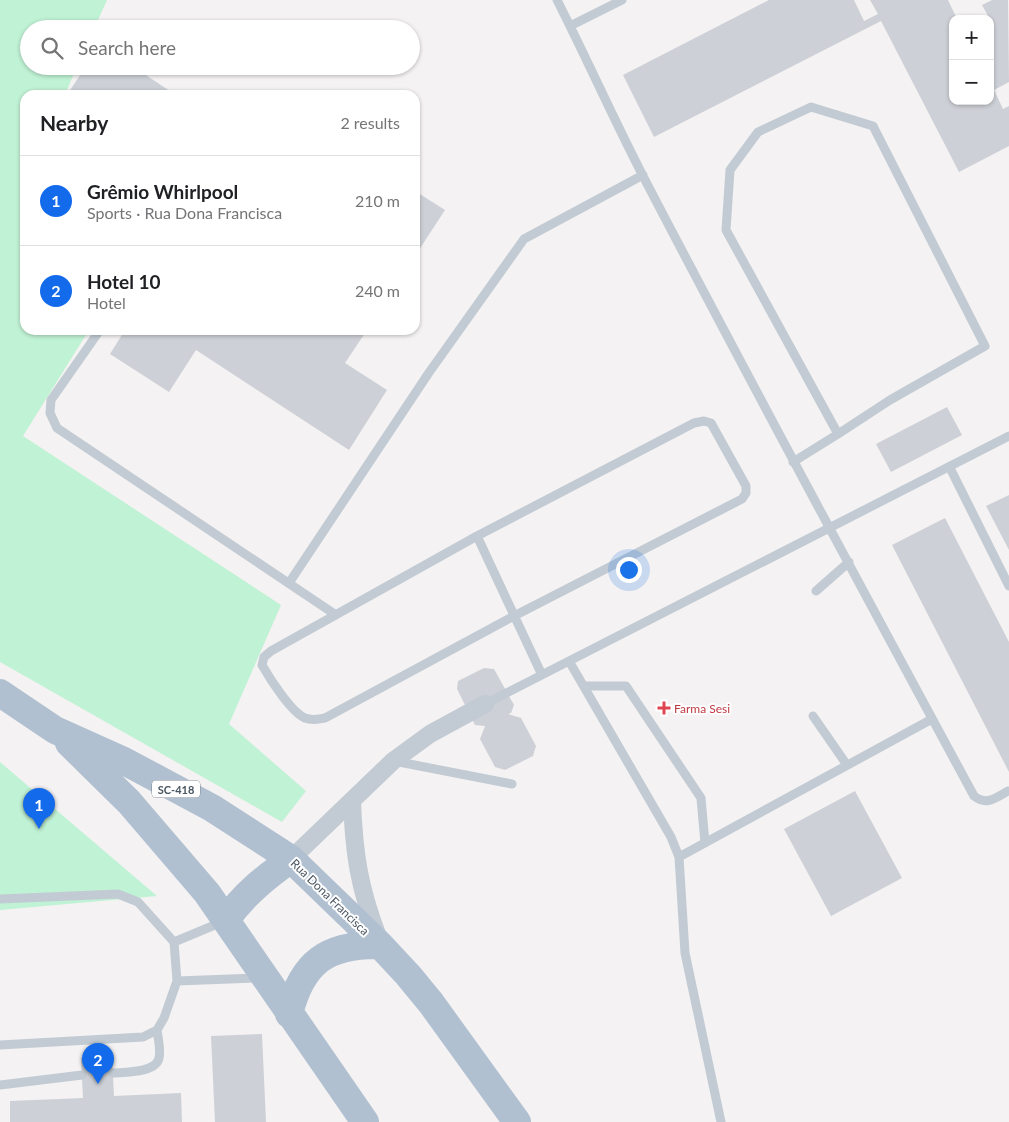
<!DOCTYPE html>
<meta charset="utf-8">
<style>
:root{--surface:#fff;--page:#f6f6f6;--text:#202124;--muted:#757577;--line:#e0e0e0;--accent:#136bec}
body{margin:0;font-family:Lato,sans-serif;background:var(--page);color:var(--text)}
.controls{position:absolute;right:15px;top:15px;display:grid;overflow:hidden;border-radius:10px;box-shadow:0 1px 4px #0004}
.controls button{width:45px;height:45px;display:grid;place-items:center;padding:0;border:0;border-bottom:1px solid var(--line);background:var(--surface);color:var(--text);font:25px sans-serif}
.you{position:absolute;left:628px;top:569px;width:18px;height:18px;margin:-12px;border:4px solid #fff;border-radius:50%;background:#1a73e8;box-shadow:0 0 0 8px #1a73e833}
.badge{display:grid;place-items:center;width:32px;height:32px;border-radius:50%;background:var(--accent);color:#fff;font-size:16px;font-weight:700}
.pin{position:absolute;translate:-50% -41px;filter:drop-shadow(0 1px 2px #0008)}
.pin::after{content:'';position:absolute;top:26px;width:18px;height:15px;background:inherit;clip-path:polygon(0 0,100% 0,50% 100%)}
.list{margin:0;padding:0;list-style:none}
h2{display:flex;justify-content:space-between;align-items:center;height:65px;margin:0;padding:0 20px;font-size:21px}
h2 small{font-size:16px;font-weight:400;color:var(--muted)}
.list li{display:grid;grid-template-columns:32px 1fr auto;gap:15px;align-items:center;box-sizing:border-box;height:90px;padding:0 20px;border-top:1px solid var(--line)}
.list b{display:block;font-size:19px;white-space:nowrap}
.list p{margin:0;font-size:16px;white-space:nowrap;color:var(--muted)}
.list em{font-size:16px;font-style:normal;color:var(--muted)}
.icon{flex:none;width:28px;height:28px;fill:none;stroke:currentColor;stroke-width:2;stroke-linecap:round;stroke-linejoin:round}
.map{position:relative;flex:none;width:1009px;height:1122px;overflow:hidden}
.search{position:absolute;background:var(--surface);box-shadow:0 1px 4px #0004;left:20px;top:20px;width:400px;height:55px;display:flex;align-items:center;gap:12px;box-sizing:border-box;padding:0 18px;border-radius:28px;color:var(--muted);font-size:19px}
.panel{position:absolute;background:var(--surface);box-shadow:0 1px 4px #0004;left:20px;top:90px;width:400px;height:245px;border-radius:15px}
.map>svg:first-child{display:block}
.green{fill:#c0f2d5}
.building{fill:#cdd0d6}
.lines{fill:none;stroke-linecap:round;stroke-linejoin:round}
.lane{stroke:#c2cbd3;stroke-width:9}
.street{stroke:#c2cbd3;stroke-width:18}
.primary{stroke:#b1c0d1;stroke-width:28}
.health-dot{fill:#e0444e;stroke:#fff;stroke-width:2}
.labels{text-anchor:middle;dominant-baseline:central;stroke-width:4;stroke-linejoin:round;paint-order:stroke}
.shield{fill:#fff;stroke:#7f8790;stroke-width:1}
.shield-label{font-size:11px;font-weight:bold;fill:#485460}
.health-label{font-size:12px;fill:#be3a42;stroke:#fff;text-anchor:start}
.street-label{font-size:12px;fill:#485460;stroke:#fff}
</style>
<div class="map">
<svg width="1009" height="1122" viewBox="0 0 1009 1122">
<rect width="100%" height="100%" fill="#f4f2f2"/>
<path class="green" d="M0 0H107L94 29H29V66H77L65 95H25V330H89L23 436 281 605 229 724 306 791 282 822 0 662Z
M0 762 157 896 0 910Z"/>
<path class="building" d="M769 0H854L864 21 878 14 870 0H948L957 19H953V101H990V19H982L988 16 982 5 992 0H1008L1009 82 994 90 1003 109 1009 106V146L959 172 881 21 654 137 623 75Z
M86 66H132L176 95H67Z
M415 191 445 210 415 256Z
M125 330H367L345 363 387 390 349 450 196 350 169 392 110 354Z
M947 407 962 435 891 472 876 444Z
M1009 495V550L986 506Z
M945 518 1009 642V772L892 545Z
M484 668 494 669 514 705 511 713 508 714 521 718 536 746 533 756 505 770 495 767 480 739 485 726 475 725 457 689 458 681Z
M855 791 902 878 831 916 784 829Z
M262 1034 266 1122H215L211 1036Z
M112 1057 114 1096 181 1093 182 1122H10V1101L83 1098 81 1058Z"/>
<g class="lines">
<path class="lane" d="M557 0C587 59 614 120 644 178 752 385 863 591 974 796 987 806 995 798 1008 791
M570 26 622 0
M100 330 51 400 50 413 57 428 336 615
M704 421 711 423 746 486V493L742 499 514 616 325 718C318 719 312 721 305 718 291 712 270 679 262 665L264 657 271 651 477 536 694 423Z
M793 462 838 434 726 230 730 170 758 132 811 107 873 126 985 346 890 400 838 434
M950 468 1009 586
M477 536 542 675
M289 583 428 374 524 239 643 175
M816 591 849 562
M569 661 671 837 679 857 685 953 721 1122
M584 686H626L701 798 705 843
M485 704 1009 436
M813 716 847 765
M394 761 512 784
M679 857 932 719
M0 899 118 894 138 902 174 942 177 981 164 1018 157 1030 143 1037 0 1045
M174 942 222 922
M177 981 259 978
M113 1073C125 1072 156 1073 159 1058 161 1050 158 1038 157 1030
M0 1085 82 1075"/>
<path class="street" d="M352 801C354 854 359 887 378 937
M291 859 393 761 430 734 485 704"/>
<path class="primary" d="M0 693 55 730 124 761 212 808 291 859 380 945 408 975 431 1003 517 1122
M69 743 129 802 207 893 365 1122
M226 920C244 894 266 877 291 859
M289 1014C302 962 327 944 380 945"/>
</g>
<path class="health-dot" d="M661.5 700.5h5v5h5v5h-5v5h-5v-5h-5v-5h5z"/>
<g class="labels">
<rect class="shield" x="152" y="780.5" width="48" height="17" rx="4"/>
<g class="shield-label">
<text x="176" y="789">SC-418</text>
</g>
<g class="health-label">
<text x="674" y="708">Farma Sesi</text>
</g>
<g class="street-label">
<text transform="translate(330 897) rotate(44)">Rua Dona Francisca</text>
</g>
</g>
</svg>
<div class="controls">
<button>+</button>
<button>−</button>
</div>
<div class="you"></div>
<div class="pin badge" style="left:39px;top:829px">1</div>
<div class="pin badge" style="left:98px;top:1084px">2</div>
<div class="search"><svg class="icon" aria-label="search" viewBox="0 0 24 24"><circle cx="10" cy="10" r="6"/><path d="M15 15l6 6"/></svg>Search here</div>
<section class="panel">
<h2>Nearby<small>2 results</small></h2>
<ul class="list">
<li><span class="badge">1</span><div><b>Grêmio Whirlpool</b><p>Sports · Rua Dona Francisca</p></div><em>210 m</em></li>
<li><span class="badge">2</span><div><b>Hotel 10</b><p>Hotel</p></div><em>240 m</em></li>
</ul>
</section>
</div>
